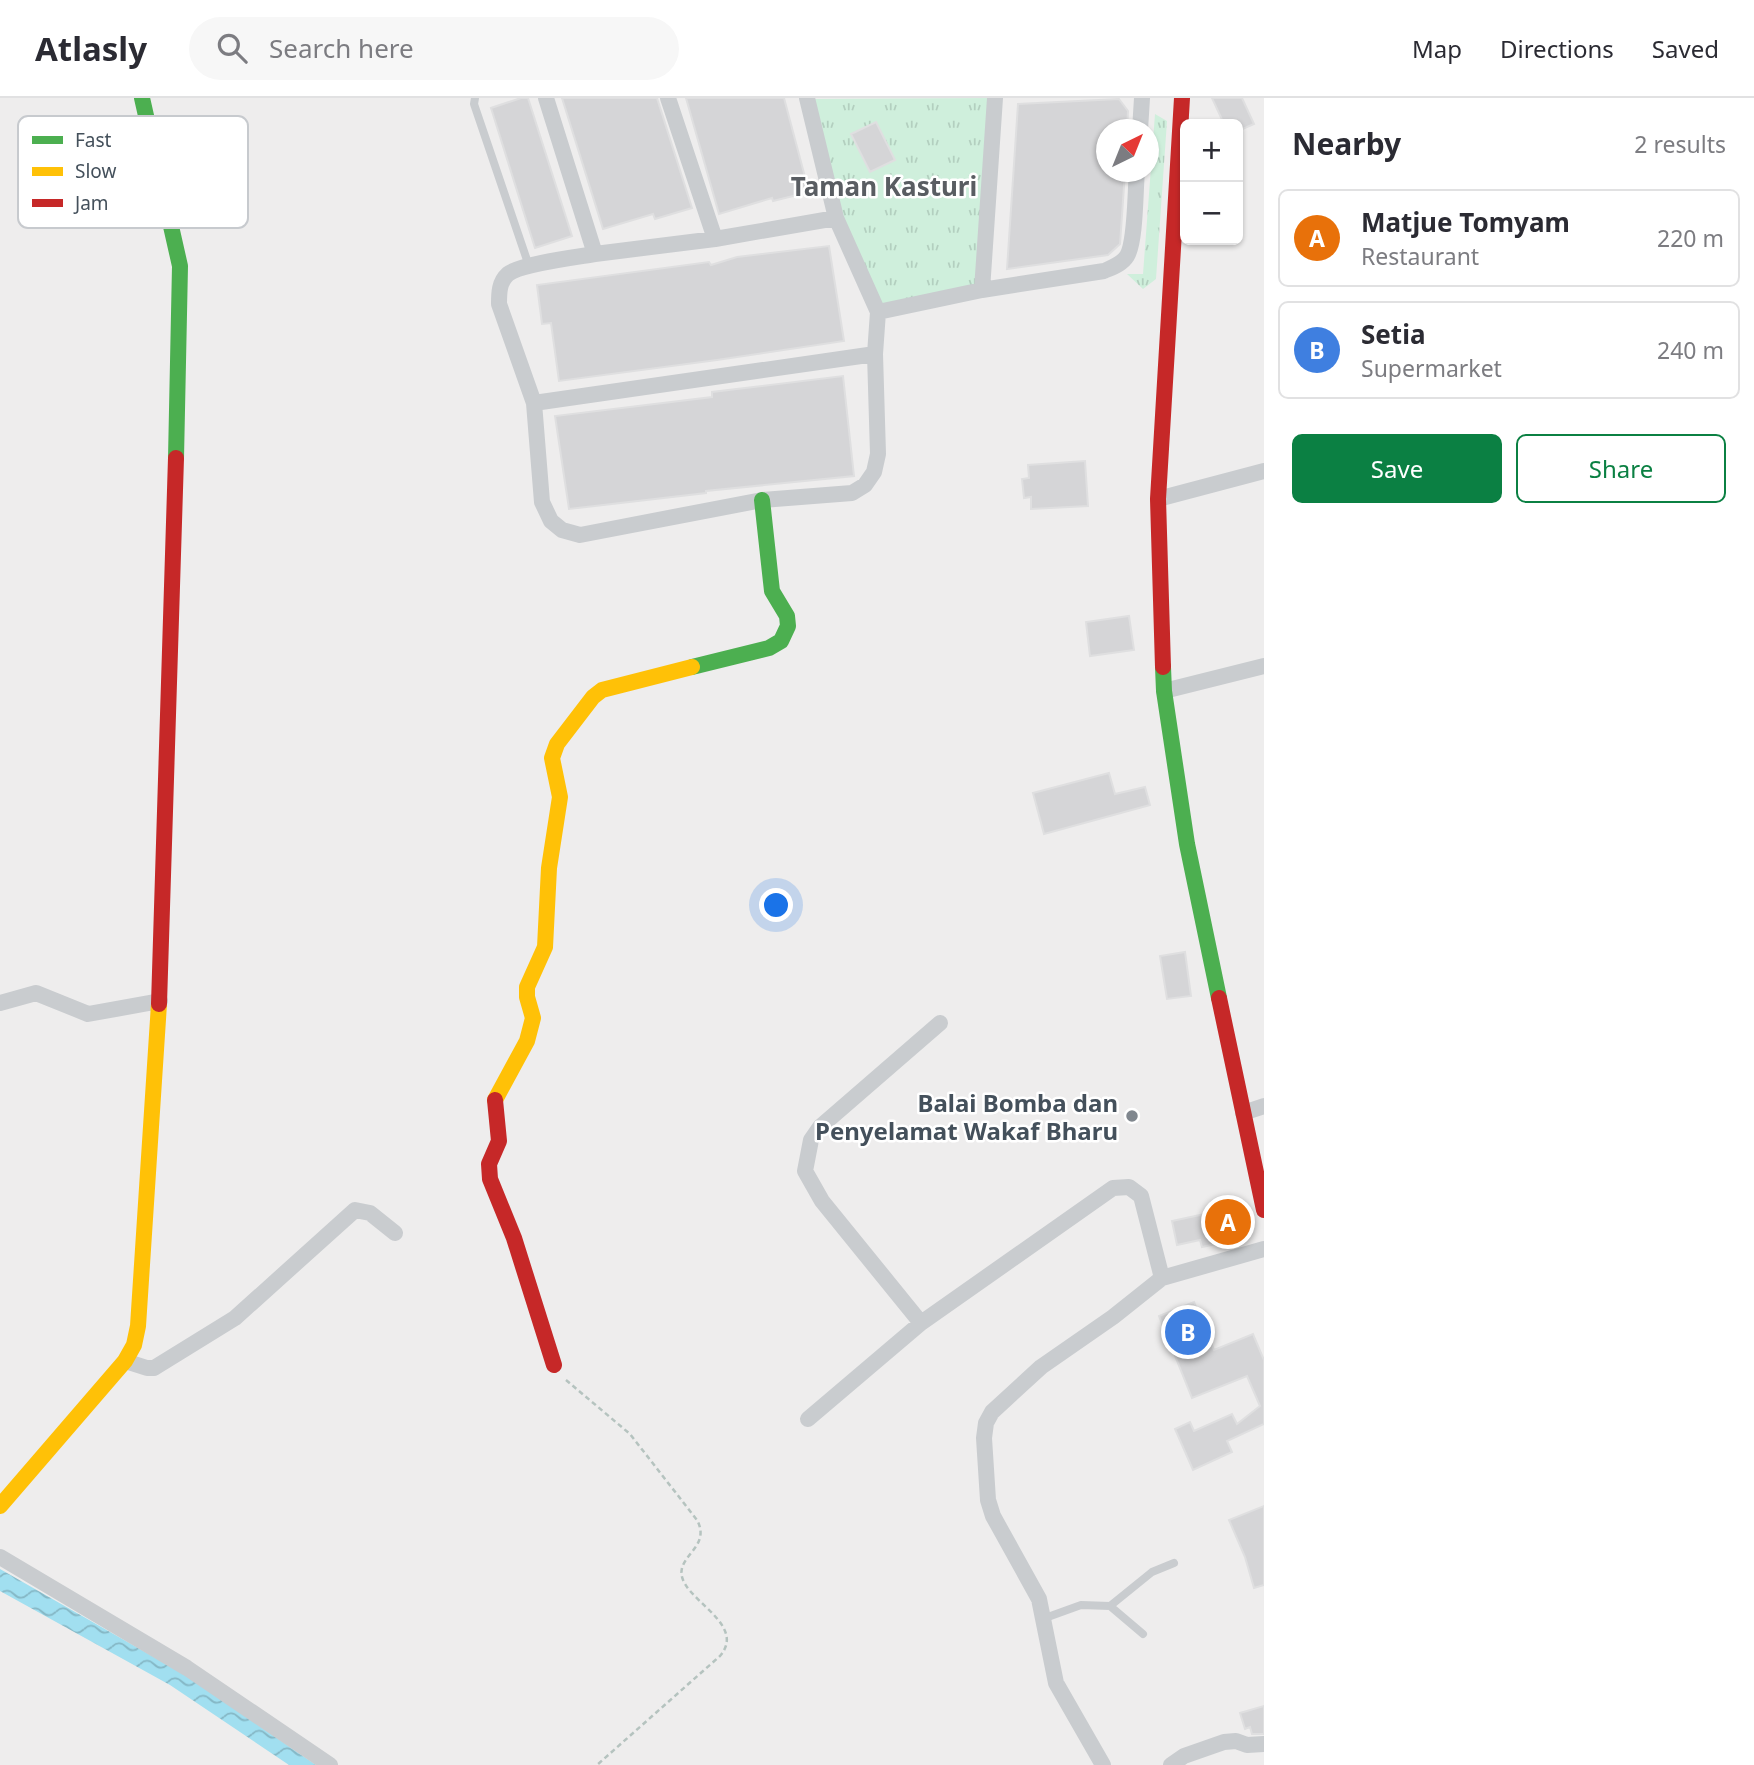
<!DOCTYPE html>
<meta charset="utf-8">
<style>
:root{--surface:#fff;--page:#f7f7f7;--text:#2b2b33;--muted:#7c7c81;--line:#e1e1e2;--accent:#0b8043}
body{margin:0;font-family:"Noto Sans",sans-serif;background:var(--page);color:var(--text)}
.controls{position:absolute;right:21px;top:21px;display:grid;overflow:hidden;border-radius:10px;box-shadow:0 2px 5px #0004}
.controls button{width:63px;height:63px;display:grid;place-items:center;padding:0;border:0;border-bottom:2px solid var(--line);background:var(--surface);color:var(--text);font:35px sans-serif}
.compass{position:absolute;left:1096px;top:21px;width:63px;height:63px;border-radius:50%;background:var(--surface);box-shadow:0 2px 5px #0004;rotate:43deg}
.you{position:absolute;left:777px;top:808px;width:24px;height:24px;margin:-18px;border:5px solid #fff;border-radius:50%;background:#1a73e8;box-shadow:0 0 0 10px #1a73e833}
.badge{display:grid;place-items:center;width:46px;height:46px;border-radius:50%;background:var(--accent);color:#fff;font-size:23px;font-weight:700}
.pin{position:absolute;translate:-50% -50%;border:4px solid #fff;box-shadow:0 2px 7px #0006}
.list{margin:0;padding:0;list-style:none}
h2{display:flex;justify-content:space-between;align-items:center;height:91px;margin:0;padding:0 28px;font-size:30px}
h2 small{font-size:23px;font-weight:400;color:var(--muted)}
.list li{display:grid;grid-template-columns:46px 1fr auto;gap:21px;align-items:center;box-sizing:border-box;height:98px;margin:0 14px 14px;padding:0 14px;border:2px solid var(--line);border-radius:10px}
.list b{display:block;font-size:26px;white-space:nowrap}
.list p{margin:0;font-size:23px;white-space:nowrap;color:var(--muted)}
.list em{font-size:23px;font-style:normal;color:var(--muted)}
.actions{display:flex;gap:14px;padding:21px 28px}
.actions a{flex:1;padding:16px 0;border:2px solid var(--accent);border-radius:10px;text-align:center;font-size:24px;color:var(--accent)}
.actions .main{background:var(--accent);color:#fff}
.icon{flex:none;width:38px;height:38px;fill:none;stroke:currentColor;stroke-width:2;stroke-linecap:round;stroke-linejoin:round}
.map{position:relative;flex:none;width:1264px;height:1667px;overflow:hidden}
header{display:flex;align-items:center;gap:42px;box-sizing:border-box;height:98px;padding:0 35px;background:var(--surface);border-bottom:2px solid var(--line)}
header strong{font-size:33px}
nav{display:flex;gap:38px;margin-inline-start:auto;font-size:24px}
.search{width:490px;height:63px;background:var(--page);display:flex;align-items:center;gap:18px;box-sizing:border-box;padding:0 24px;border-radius:38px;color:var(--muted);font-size:26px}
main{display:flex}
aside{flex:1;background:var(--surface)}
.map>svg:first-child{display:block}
.grass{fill:url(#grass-tufts)}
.water{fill:url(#water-waves)}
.building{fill:#d5d5d7;stroke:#dfdfe0;stroke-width:2}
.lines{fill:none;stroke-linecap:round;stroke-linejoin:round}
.path{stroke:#b5c3bf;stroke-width:2.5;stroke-dasharray:5 3.5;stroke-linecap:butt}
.lane{stroke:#c9cccf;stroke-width:8}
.street{stroke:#c9cccf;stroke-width:16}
.fast{stroke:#4caf50;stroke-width:16}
.slow{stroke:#ffc107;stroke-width:16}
.jam{stroke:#c62828;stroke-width:16}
.poi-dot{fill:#80878e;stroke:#fff;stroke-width:2.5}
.labels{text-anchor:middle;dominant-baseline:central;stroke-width:5;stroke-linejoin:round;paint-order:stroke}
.poi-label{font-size:24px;font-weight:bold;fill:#44505b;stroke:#fff;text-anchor:end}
.neighbourhood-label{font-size:26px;font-weight:bold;fill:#595d62;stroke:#fff}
.key{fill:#fff;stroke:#c7cace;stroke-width:2}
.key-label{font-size:19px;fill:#44505b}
</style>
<header>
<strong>Atlasly</strong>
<div class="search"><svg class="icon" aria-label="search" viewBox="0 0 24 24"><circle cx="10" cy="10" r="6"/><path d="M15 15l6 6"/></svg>Search here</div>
<nav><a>Map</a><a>Directions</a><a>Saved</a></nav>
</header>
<main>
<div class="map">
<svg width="1264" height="1667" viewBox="0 0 1264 1667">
<defs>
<pattern id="grass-tufts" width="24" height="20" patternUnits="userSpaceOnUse" patternTransform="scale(1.75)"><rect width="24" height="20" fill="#cfefdc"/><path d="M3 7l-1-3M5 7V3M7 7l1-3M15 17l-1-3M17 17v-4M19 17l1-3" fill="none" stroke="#b3cfbf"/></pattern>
<pattern id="water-waves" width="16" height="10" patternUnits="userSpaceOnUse" patternTransform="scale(1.75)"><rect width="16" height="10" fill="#a1dff0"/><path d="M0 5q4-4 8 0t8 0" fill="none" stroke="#85b7c5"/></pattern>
</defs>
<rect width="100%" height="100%" fill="#eeeded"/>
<path class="grass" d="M995 0 982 192 879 214 836 120 807 1Z
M1155 16 1167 23 1156 181 1143 191 1127 176H1143Z"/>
<path class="water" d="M0 1471 187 1578 316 1667H289L170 1587 0 1493Z"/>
<path class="building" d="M521 0H528L572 138 535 150 491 10Z
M562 0H657L692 110 655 121 653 116 603 131Z
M686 0H784L809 94 773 103 772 100 719 116Z
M1212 0H1242L1254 26 1238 33V26H1224Z
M1119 1 1128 13 1127 32H1107V74H1125L1120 146 1108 157 1007 171 1018 6Z
M876 24 895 62 870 74 851 36Z
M829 148 844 243 717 262 559 283 551 225 542 226 537 187 709 164 711 167 737 159Z
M843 278 854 378 706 393V395L569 411 555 318 712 299V294Z
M1085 363 1088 408 1031 411V399L1024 400 1022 381 1029 380 1028 367Z
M1129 518 1134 552 1090 558 1086 524Z
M1109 675 1115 696 1145 689 1150 707 1044 736 1033 695Z
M1185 854 1191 898 1167 901 1160 858Z
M1237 1109 1244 1140 1202 1149 1200 1142 1177 1147 1172 1123Z
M1194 1204 1214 1252 1253 1236 1264 1262V1326L1227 1343 1232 1354 1193 1372 1175 1331 1190 1324 1194 1333 1232 1316 1237 1326 1260 1308 1247 1278 1192 1300 1159 1218Z
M1264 1408V1487L1254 1490 1245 1459 1229 1422Z
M1264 1608V1636H1252L1250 1629 1245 1631 1240 1615Z"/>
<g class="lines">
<path class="path" d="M566 1282 630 1336 697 1422C713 1452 669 1459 685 1486 698 1508 744 1530 720 1558L597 1667"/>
<path class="lane" d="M475 0 474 6 529 168
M1110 1508 1143 1536
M1045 1520 1081 1507 1110 1508 1152 1474 1174 1465"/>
<path class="street" d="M546 0 595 156 715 141 836 120 807 0
M668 0 715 141
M1140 32 1142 0
M595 156C577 159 520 166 508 176 499 184 499 195 499 206L534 305 542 404 551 423 562 432 580 437 762 402 852 395 865 387 874 374 878 356 875 256 878 214 836 120
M982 192 995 0
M878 214 982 192 1104 173C1113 169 1122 166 1127 158 1136 143 1135 92 1137 74
M534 305 875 256
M1158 401 1264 373
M1164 593 1264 568
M0 905 36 895 88 916 160 903
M1243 1015 1264 1008
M921 1225 822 1103 805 1073 811 1042 820 1029 940 925
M125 1263 147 1270H154L235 1220 355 1112 370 1115 395 1135
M808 1321 921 1225 1113 1090 1129 1089 1141 1098 1162 1180
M0 1459 187 1570 330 1667
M1103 1667 1056 1585 1039 1501 993 1418 988 1402 984 1340 986 1325 992 1314 1041 1269 1113 1219 1162 1180 1264 1151
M1171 1667 1184 1658 1224 1644 1236 1643 1247 1647 1264 1646"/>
<path class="fast" d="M142 0 180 168 176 360
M692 569 769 550 781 543 788 528 787 518 772 493 762 402
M1163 569 1164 593 1187 746 1219 900"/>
<path class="slow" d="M495 1002 527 943 533 920 527 899V889L545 849 549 770 560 699 552 660 557 646 593 599 602 592 692 569
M0 1408 125 1263 134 1247 138 1228 159 906"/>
<path class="jam" d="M1163 569 1158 401 1182 0
M1219 900 1264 1112
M159 906 176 360
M495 1002 499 1043 489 1066 490 1081 514 1140 554 1267"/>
</g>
<circle class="poi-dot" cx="1132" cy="1018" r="7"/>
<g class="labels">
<g class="poi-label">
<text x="1118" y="1004">Balai Bomba dan<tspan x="1118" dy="28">Penyelamat Wakaf Bharu</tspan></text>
</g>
<g class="neighbourhood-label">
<text x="884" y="88">Taman Kasturi</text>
</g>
</g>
<rect x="18" y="18" width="230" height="112" rx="10" class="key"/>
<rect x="32" y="38" width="31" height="8" fill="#4caf50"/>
<rect x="32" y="69" width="31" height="9" fill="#ffc107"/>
<rect x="32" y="101" width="31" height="8" fill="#c62828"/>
<g class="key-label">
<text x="75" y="49">Fast</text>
<text x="75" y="80">Slow</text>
<text x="75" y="112">Jam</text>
</g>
</svg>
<div class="controls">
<button>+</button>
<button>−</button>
</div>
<svg class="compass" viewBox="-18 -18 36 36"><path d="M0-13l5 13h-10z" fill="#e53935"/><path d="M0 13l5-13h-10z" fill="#7c7c81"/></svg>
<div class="you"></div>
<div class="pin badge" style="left:1228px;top:1124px;background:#e8710a">A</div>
<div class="pin badge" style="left:1188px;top:1234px;background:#3f7fe0">B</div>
</div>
<aside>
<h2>Nearby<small>2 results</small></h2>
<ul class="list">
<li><span class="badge" style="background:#e8710a">A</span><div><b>Matjue Tomyam</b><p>Restaurant</p></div><em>220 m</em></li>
<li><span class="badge" style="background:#3f7fe0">B</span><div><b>Setia</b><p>Supermarket</p></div><em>240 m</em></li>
</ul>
<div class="actions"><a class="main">Save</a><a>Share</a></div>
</aside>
</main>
